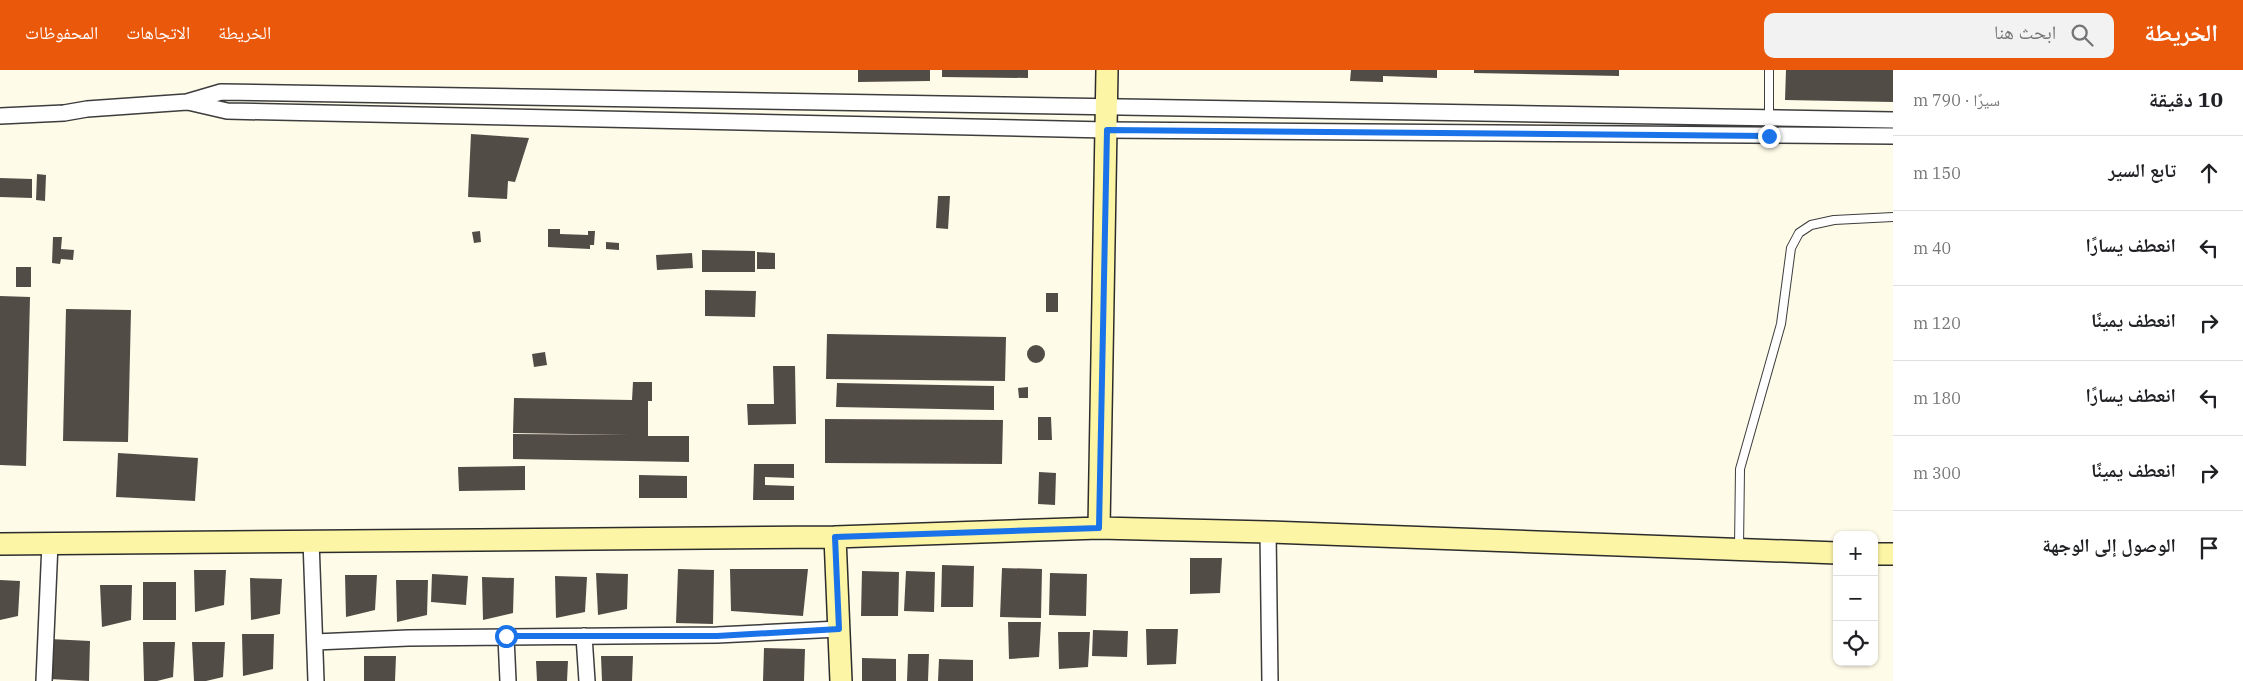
<!DOCTYPE html>
<html lang="ar">
<meta charset="utf-8">
<style>
:root{--surface:#fff;--page:#f2f2f2;--text:#202124;--muted:#757577;--line:#e0e0e0;--accent:#ea580c}
body{margin:0;font-family:"IBM Plex Serif","Noto Naskh Arabic",serif;background:var(--page);color:var(--text);direction:rtl}
.controls{position:absolute;right:15px;bottom:15px;display:grid;overflow:hidden;border-radius:10px;box-shadow:0 1px 4px #0004}
.controls button{width:45px;height:45px;display:grid;place-items:center;padding:0;border:0;border-bottom:1px solid var(--line);background:var(--surface);color:var(--text);font:25px sans-serif}
.stop{position:absolute;width:15px;height:15px;margin:-11px;border:4px solid #1a73e8;border-radius:50%;background:#fff}
.stop.end{background:#1a73e8;border-color:#fff;box-shadow:0 1px 5px #0008}
.list{margin:0;padding:0;list-style:none}
h2{display:flex;justify-content:space-between;align-items:center;height:65px;margin:0;padding:0 20px;font-size:21px}
h2 small{font-size:16px;font-weight:400;color:var(--muted)}
.list li{display:grid;grid-template-columns:32px 1fr auto;gap:15px;align-items:center;box-sizing:border-box;height:75px;padding:0 20px;border-top:1px solid var(--line)}
.list b{display:block;font-size:19px;white-space:nowrap}
.list em{font-size:16px;font-style:normal;color:var(--muted)}
.icon{flex:none;width:28px;height:28px;fill:none;stroke:currentColor;stroke-width:2;stroke-linecap:round;stroke-linejoin:round}
.map{position:relative;flex:none;width:1893px;height:611px;overflow:hidden;direction:ltr}
header{display:flex;align-items:center;gap:30px;box-sizing:border-box;height:70px;padding:0 25px;background:var(--accent);color:#fff}
header strong{font-size:24px}
nav{display:flex;gap:28px;margin-inline-start:auto;font-size:18px}
.search{width:350px;height:45px;background:var(--page);display:flex;align-items:center;gap:12px;box-sizing:border-box;padding:0 18px;border-radius:10px;color:var(--muted);font-size:19px}
main{display:flex}
aside{flex:1;background:var(--surface)}
.map>svg:first-child{display:block}
.building{fill:#524c47}
.lines{fill:none;stroke-linecap:round;stroke-linejoin:round}
.lane-casing{stroke:#3d3d3d;stroke-width:10}
.street-casing{stroke:#3d3d3d;stroke-width:18}
.secondary-casing{stroke:#2c2c2c;stroke-width:24}
.lane{stroke:#fff;stroke-width:8}
.street{stroke:#fff;stroke-width:15}
.secondary{stroke:#fcf5a6;stroke-width:21}
.route{stroke:#1a73e8;stroke-width:6}
</style>
<header>
<strong>الخريطة</strong>
<div class="search"><svg class="icon" aria-label="search" viewBox="0 0 24 24"><circle cx="10" cy="10" r="6"/><path d="M15 15l6 6"/></svg>ابحث هنا</div>
<nav><a>الخريطة</a><a>الاتجاهات</a><a>المحفوظات</a></nav>
</header>
<main>
<aside>
<h2>10 دقيقة<small>سيرًا · 790 m</small></h2>
<ul class="list">
<li><svg class="icon" aria-label="ahead" viewBox="0 0 24 24"><path d="M12 20V5M6 11l6-6 6 6"/></svg><div><b>تابع السير</b></div><em>150 m</em></li>
<li><svg class="icon" aria-label="left" viewBox="0 0 24 24"><path d="M17 20v-9H6M10 6l-5 5 5 5"/></svg><div><b>انعطف يسارًا</b></div><em>40 m</em></li>
<li><svg class="icon" aria-label="right" viewBox="0 0 24 24"><path d="M7 20v-9h11M14 6l5 5-5 5"/></svg><div><b>انعطف يمينًا</b></div><em>120 m</em></li>
<li><svg class="icon" aria-label="left" viewBox="0 0 24 24"><path d="M17 20v-9H6M10 6l-5 5 5 5"/></svg><div><b>انعطف يسارًا</b></div><em>180 m</em></li>
<li><svg class="icon" aria-label="right" viewBox="0 0 24 24"><path d="M7 20v-9h11M14 6l5 5-5 5"/></svg><div><b>انعطف يمينًا</b></div><em>300 m</em></li>
<li><svg class="icon" aria-label="arrive" viewBox="0 0 24 24"><path d="M6 21V4h12l-3 4 3 4H6"/></svg><div><b>الوصول إلى الوجهة</b></div></li>
</ul>
</aside>
<div class="map">
<svg width="1893" height="611" viewBox="0 0 1893 611">
<rect width="100%" height="100%" fill="#fefbe8"/>
<path class="building" d="M858 0H930V11L858 12Z
M942 0H1028V8L942 7Z
M1351 0H1437V8L1383 6V12L1350 11Z
M1474 0H1619V6L1474 3Z
M1786 0H1893V32L1785 30Z
M471 64 529 68 515 112 508 111 507 129 468 127Z
M37 104 46 105 45 131 36 130Z
M0 108 32 109V128L0 127Z
M938 126H950L948 159 936 158Z
M548 159H560V164L588 165V161H595L594 175H590V179L548 177Z
M480 161 481 172 474 173 472 162Z
M53 167H62L61 179 74 180 73 190 61 189 60 194 52 193Z
M606 172 619 173V180L606 179Z
M702 180 755 181V202H702Z
M757 182 775 183V199H757Z
M692 183 693 198 657 200 656 185Z
M16 197H31V217H16Z
M705 220 756 221 755 247 705 246Z
M1046 223H1058V242H1046Z
M0 226 30 227 26 396 0 395Z
M66 239 131 240 128 372 63 371Z
M827 264 1006 267 1005 311 826 309Z
M1027 284a9 9 0 1 1 18 0a9 9 0 1 1-18 0Z
M545 282 547 295 534 297 532 284Z
M773 296H795L796 354 748 355 747 334H774Z
M633 312H652V331H648V366H689V392L513 389V364L630 365 513 363 514 328 632 330Z
M837 313 994 316V340L836 337Z
M1028 317V328H1019L1018 318Z
M1038 347H1051L1052 370H1038Z
M825 349 1003 350 1002 394 825 393Z
M118 383 198 388 195 431 116 427Z
M754 394H794V408L765 407V415L794 416V430H753Z
M525 396V420L459 421 458 397Z
M1039 402 1056 403 1055 435 1038 434Z
M639 405 687 406V428H639Z
M1190 488H1222L1220 523 1190 524Z
M942 495 974 496 973 537H941Z
M1002 498 1042 499 1041 548 1000 547Z
M678 499 714 500 713 554 676 553Z
M730 499H808L803 546 731 541Z
M194 500H226L224 535 195 542Z
M862 501 899 502 898 546H861Z
M906 501 935 502 934 542 904 541Z
M596 503 628 504 627 539 598 545Z
M1050 503 1087 504 1086 546 1049 545Z
M432 504 468 506 466 535 431 532Z
M345 505H377L375 540 346 547Z
M555 506 587 507 585 542 556 548Z
M482 507 514 508 513 543 483 550Z
M250 508 282 509 280 544 251 550Z
M0 510 20 511 18 546 0 550Z
M396 510H428L427 545 397 552Z
M143 512H176V550H143Z
M100 515H132L131 550 102 557Z
M1008 552H1041L1039 587 1009 589Z
M1146 559H1178L1176 594 1147 595Z
M1093 560 1128 561 1127 587 1092 586Z
M1058 562H1090L1088 597 1059 599Z
M242 564H274L273 599 243 606Z
M50 569 90 571 89 611 49 609Z
M143 572H175L173 607 157 611H144Z
M192 572H225L223 607 206 611H194Z
M764 578 805 579 804 611H763Z
M908 584H929L928 611H907Z
M364 586H396L395 611H364Z
M601 586H633L632 611H602Z
M862 588 896 589V611H862Z
M939 589 973 590V611H938Z
M536 591H568L567 611H537Z"/>
<g class="lines">
<defs>
<path id="lane" d="M1769 66V0
M1739 478 1740 399 1781 254 1791 178 1799 163 1811 155 1834 150 1893 147"/>
<path id="street" d="M188 32 227 41 1107 60 1893 66
M0 46 64 43 87 39 187 32 221 22 1893 50
M1268 462 1270 611
M311 470 316 611
M584 566 587 611
M506 567 508 611
M315 572 408 568 717 565 839 559
M44 611 50 473"/>
<path id="secondary" d="M1099 458 1107 0
M835 467 841 611
M0 474 835 467 1099 458 1268 462 1837 483
M1874 484H1893"/>
</defs>
<use href="#lane" class="lane-casing"/>
<use href="#street" class="street-casing"/>
<use href="#secondary" class="secondary-casing"/>
<use href="#lane" class="lane"/>
<use href="#street" class="street"/>
<use href="#secondary" class="secondary"/>
</g>
<g class="lines">
<path class="route" d="M506 566H717L839 559 835 467 1099 458 1107 60 1769 66"/>
</g>
</svg>
<div class="controls">
<button>+</button>
<button>−</button>
<button><svg class="icon" aria-label="locate" viewBox="0 0 24 24"><circle cx="12" cy="12" r="6"/><path d="M12 2v4M12 18v4M2 12h4M18 12h4"/></svg></button>
</div>
<div class="stop" style="left:506px;top:566px"></div>
<div class="stop end" style="left:1769px;top:66px"></div>
</div>
</main>
